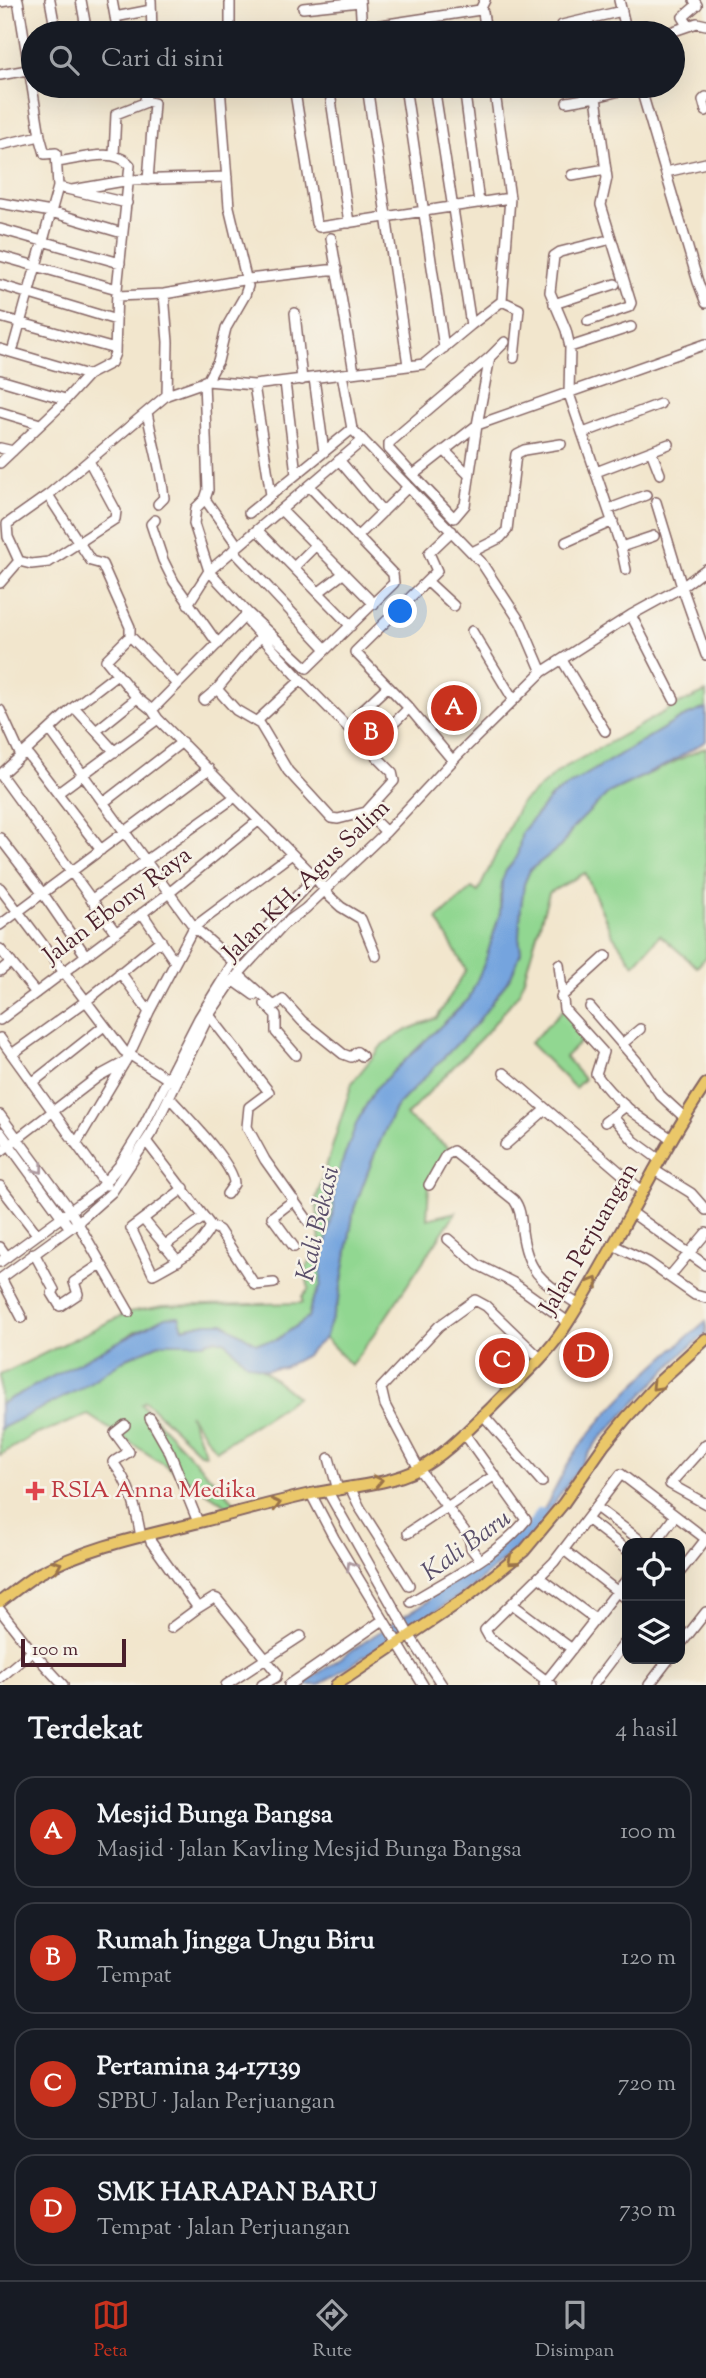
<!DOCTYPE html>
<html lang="id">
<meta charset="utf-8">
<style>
:root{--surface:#171b24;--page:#20242c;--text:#f1f3f6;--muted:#9ea1a6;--line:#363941;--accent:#c8321e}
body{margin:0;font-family:"Sorts Mill Goudy",serif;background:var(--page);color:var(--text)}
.controls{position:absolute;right:21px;bottom:21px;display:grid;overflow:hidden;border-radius:14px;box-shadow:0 7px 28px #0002}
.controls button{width:63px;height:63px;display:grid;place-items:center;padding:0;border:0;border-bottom:2px solid var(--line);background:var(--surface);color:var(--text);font:35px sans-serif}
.scale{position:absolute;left:21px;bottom:18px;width:105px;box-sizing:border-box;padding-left:7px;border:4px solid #4a1f2b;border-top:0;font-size:19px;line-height:24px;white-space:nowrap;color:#4a1f2b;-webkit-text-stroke:5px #f7f3e8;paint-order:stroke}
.you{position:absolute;left:401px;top:612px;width:24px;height:24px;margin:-18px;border:5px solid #fff;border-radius:50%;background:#1a73e8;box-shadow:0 0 0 10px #1a73e833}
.badge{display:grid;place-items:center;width:46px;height:46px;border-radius:50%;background:var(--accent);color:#fff;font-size:23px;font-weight:700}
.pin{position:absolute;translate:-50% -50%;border:4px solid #fff;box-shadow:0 2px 7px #0006}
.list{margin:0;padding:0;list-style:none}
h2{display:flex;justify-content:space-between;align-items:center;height:91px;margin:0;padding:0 28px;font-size:30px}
h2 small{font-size:23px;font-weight:400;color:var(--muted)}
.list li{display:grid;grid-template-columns:46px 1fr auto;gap:21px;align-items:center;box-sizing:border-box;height:112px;margin:0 14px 14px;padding:0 14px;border:2px solid var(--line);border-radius:21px}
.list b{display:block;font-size:26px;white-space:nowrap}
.list p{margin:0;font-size:23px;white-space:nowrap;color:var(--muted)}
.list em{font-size:23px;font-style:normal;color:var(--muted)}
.icon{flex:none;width:38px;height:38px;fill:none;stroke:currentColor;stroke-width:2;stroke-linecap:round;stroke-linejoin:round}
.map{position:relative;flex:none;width:706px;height:1685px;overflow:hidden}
.search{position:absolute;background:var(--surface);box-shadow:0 7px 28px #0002;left:21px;right:21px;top:21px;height:77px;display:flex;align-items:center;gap:18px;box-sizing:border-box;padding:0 24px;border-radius:38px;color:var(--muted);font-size:26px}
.sheet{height:595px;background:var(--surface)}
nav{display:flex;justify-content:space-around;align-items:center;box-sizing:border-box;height:98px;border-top:2px solid var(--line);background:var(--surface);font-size:19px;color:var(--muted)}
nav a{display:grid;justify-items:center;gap:4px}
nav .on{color:var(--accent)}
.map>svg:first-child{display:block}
.green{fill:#91d791;stroke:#6e7b5e;stroke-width:2}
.water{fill:#75a4de;stroke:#606284;stroke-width:2}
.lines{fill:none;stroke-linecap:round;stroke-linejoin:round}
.river{stroke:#75a4de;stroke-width:12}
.minor-casing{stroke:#856564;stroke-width:12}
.major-casing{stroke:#856564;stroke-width:14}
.minor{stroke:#fff;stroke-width:9}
.major{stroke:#eac769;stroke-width:10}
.oneway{stroke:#ae9aa0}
.oneway2{stroke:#9a734a}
.health-dot{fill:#e0444e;stroke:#f7f3e8;stroke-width:2.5}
.labels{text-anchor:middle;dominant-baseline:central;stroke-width:5;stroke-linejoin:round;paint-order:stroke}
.street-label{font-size:24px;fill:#4a1f2b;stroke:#f7f3e8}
.health-label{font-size:24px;fill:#be3a42;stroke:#f7f3e8;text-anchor:start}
.water-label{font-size:26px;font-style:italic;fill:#594e6a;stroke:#f7f3e8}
</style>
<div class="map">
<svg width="706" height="1685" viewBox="0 0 706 1685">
<rect width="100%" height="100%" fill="#f7f3e8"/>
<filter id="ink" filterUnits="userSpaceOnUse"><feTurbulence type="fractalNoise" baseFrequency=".0143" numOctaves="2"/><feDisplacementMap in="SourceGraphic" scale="14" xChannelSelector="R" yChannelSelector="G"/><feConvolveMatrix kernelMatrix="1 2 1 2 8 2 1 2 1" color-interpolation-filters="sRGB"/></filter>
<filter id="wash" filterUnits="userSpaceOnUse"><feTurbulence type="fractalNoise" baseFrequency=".00686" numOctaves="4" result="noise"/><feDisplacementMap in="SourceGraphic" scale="28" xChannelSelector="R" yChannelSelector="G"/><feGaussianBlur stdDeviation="1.57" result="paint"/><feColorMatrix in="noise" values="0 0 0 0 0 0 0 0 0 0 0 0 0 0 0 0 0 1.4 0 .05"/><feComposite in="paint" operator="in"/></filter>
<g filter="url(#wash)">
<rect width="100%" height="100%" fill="#f2e6cd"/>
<path class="green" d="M706 692V708L681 718 569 785 551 797 522 832 517 857 506 871 500 896V913L485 962 469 999 375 1089 357 1122 333 1188 334 1209 321 1263V1285L311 1304 308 1318 276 1340 256 1343 223 1323H207L182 1328 135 1331 122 1341 0 1404V1375L129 1312 164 1306 302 1303V1297L309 1289 305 1271 320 1243 316 1199 352 1083 383 1044 409 1029 437 1018 466 970 437 919 472 888 478 892 520 804 560 770 677 705Z
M706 747V957L697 967 660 935 634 965 612 934 585 873 549 893 520 992 486 1033 406 1116 454 1152H453L429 1185 427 1219 456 1212 376 1332 351 1365 325 1338 339 1299 354 1209 375 1153 395 1108 476 1024 511 976 521 952 519 937 521 907 524 884 530 870 561 846 573 828 608 793Z
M564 1009 588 1035 565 1057 584 1079 575 1088 530 1043Z
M216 1339 226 1341 297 1397 216 1450 189 1414 206 1454 200 1453 145 1401 141 1404 239 1507 231 1508 88 1415 32 1436 0 1455V1429L78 1390 127 1358 162 1343H203Z"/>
<path class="water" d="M706 708V741L668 764 608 793 573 828 561 846 530 870 524 884 521 907 519 937 521 952 511 976 476 1024 395 1108 375 1153 354 1209 339 1299 325 1338 305 1356 284 1367 266 1370 246 1363 226 1342 216 1339 203 1343H162L127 1358 78 1390 0 1429V1404L165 1317 179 1316 183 1328 207 1323H223L256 1343 276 1340 308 1318 311 1304 321 1285V1263L334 1209 333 1188 357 1122 375 1089 469 999 485 962 500 913 502 881 506 871 517 857 522 832 551 797 569 785 681 718Z
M706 1321V1334L684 1352 597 1442 546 1515 513 1552 470 1589 319 1685H301C336 1661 371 1637 407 1614 449 1588 494 1566 529 1530 548 1510 559 1476 575 1453 610 1404 661 1359 706 1321Z"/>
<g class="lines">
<path class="river" d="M436 1599 532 1528 541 1514"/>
</g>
</g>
<g filter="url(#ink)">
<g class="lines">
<defs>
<path id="minor" d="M50 0 56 33
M81 0 87 33
M112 0 118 33
M151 0 152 33
M360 0 362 32
M619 0 627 33
M0 2 13 0
M303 8 360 2
M480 10 483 12 486 33
M480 10 485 0
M115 17 151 10
M562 25 622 11
M688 25 683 17 697 5 694 0
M230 33V0
M328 33 480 10
M668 33 697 23 706 25
M0 75 33 69
M294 86 316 223 319 227 510 198
M329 86 349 223
M367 86 408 365
M405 86 444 348
M464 86 479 203
M494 86 510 198 502 301
M640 86 698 282 706 303
M706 97 703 100 706 111
M146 101 154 103 148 180
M567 102 596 97 639 86
M0 145 40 136
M114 155 116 114 144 103 149 86
M666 172 706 163
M572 175 606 169
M58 187 127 203
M72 190 130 180 227 177
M0 203 51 212 122 233
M0 229 120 263
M331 238 354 372
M604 241 560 252 554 256 550 292 566 330 570 347 569 394 621 547 654 536
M0 256 117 289
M0 285 116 320
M164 294 168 342 167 395
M117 296 164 294 248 279 337 269
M554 304 615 284
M295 313 302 380
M0 317 115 349
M588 321 629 307 631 303 601 205 607 178 596 97
M471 325 502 301 519 309 514 358
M570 347 631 327
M0 349 88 375
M12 352 58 187 56 153 45 154 40 136 18 0
M490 357 505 342
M342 374 352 429
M314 378 324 452
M0 380 65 399
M207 381 254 385 424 364 471 325 434 86
M285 382 296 474
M254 385 271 495
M0 412 40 424
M147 412C152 441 161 468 164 498L158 504
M352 429 481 562 521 623 542 672
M583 433 660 404
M0 448 13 451
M444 450 469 475
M651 451 660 474
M339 460 383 512
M0 463 59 407 88 375 111 363 115 353 117 289 130 165C114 146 78 160 57 162
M596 472 669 444
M413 475 389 449V443L490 357 477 425 413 475 454 518 465 505 477 425 706 344
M48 495 91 561 102 564 130 627V636
M205 499 238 546
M656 502 682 587 706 655
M609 509 646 495
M282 511 374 604
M249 513 352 429
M155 520 151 524 163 560 174 582 218 644
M258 531 351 626
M452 531 429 553 437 571 355 652 409 708 453 761
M357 537 408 487
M566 542 613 521
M621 547 626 570
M233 550 326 649
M472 552 500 538 507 530 516 454 524 450 561 444
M19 561 31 564 49 562 115 519 116 511 89 461
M294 567 316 545
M427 581 454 606
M0 583 19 561 8 537 7 524 48 495 167 395 207 381 218 361 226 328 245 295 248 286 229 207 220 86
M319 592 344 573
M188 604 209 571 194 524 196 508 205 499 208 490 204 381
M248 613 209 571 363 440
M631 615 674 699
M249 623 301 680 392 772 394 781 366 812 386 832
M472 631 513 699
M261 636 217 689 236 710 260 724 288 771 331 818 338 819 366 812
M562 660 605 731
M177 684 130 636 106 660 137 698 152 710 158 719 315 877 330 897 341 907 361 919 376 956
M204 700 217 689
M74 707 115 752
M0 710 21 756
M152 710 248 613 307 668 394 583 393 574 310 487
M357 715 387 687
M257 721 301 680
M51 731 194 927 238 966
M96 731 137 698
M376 741 409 708
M26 752 101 850
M0 775 74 707 117 674
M1 775 116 933
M58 793 158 719
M103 803 182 742
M0 838 46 898 86 956
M0 888 124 1051 171 1081
M91 900 235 797
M142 913 175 962
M0 925 209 769
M0 949 36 993
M559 964 564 1009 603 1052 596 1074C613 1101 646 1122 672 1139
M0 971 11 962
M120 972 149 1012
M238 974 274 1006 283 1000 302 1021 343 1054 351 1057 357 1052 362 1056
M233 980 254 995
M561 997 606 956
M265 1004 276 1015V1032L296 1055
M590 1007 640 1065 660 1095 685 1118
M209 1015 269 1092 249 1107 247 1127 265 1160 309 1222
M0 1020 169 893 258 821
M0 1038 106 1185
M622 1044 640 1029
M12 1054 86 1001 161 940
M504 1073 642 1191
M32 1083 104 1026
M169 1097C183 1113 235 1165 234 1184L227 1194
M0 1115 71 1211 129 1312
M613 1117 634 1141 660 1160
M605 1122 626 1106
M0 1132 70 1228
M146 1141 211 1226 219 1230 255 1285 274 1283
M76 1144 129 1055 149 1012 194 927 292 854
M505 1145 546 1109
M0 1152 99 1076 125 1062
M654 1170 691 1193 706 1210
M429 1185 446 1155 453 1151 514 1200C521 1209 521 1220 522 1231 528 1276 544 1282 579 1305
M0 1186 37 1234
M184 1188 131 1228 153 1274C177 1261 199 1251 211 1226
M294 1200 272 1217 294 1247
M631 1212 705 1265
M143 1219 178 1261
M448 1239 478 1265 512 1282 568 1322
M613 1245 648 1262 695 1295 706 1298
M164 1246 204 1217
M0 1247 7 1257
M34 1253 54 1290 52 1293 60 1306 78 1294 74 1282 101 1264
M0 1262 97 1191 119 1166 142 1129 199 1018 233 963 315 877
M670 1276 706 1233
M1 1278 22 1318
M0 1279 77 1223 112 1192 152 1132 209 1015 233 980 283 925 305 909 386 832 459 754 542 672 631 615 682 587 706 569
M483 1415 542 1482
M150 1418 170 1453 198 1522
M125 1425 115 1433 129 1452 113 1462C131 1486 136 1508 141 1537
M706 1444 670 1484 706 1504
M329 1458 338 1490
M350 1487 360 1508 409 1585
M328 1492 409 1635 442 1685
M311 1494 334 1538 423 1685
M596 1507 644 1543
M588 1520 627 1550
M408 1533 495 1475
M149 1535 151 1542 198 1608 214 1598 217 1599 277 1673 276 1677 262 1685
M655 1543 675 1516
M564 1550 627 1599
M480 1560 471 1548 469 1537 419 1469 385 1405 381 1388 439 1326 475 1300 486 1306 539 1357
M680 1572 706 1539
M540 1578 595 1619
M411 1602C450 1578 497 1556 526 1520L464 1433
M512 1604 572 1649
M0 1610 32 1651
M171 1628 198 1608
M680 1645 706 1612
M0 1678 32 1651 63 1685
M544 1684 627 1579
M226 1685 301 1636
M289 1685 383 1620
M552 1685 489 1637 485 1630 554 1562 621 1474 706 1539
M593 1685 627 1640
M649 1685 669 1659"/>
<path id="major" d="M0 1602C12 1593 25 1582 38 1574 89 1546 148 1535 204 1521 239 1512 275 1502 311 1494 345 1487 388 1485 419 1469 446 1454 469 1429 491 1408 515 1383 544 1359 563 1330 615 1251 653 1163 706 1084
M336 1685 467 1597 524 1551 563 1504 604 1445 627 1417 661 1380 706 1339"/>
</defs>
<use href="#minor" class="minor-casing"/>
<use href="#major" class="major-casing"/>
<use href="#minor" class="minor"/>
<use href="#major" class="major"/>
</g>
<defs><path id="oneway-chevron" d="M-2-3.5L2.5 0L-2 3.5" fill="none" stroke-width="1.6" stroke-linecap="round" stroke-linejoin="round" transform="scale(1.75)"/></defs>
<g class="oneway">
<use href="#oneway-chevron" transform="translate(39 1169) rotate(53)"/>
<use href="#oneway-chevron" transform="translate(351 1566) rotate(-121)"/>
</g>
<g class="oneway2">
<use href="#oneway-chevron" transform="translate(594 1282) rotate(-59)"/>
<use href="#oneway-chevron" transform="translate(656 1386) rotate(134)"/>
<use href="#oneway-chevron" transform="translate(378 1481) rotate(-12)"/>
<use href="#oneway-chevron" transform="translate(276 1504) rotate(-14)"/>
<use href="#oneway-chevron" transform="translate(512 1561) rotate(140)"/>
<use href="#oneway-chevron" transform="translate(57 1565) rotate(-23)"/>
</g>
</g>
<path class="health-dot" d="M31.5 1480.5h7v7h7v7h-7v7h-7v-7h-7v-7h7z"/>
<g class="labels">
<g class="street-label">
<text transform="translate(307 881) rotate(-44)">Jalan KH. Agus Salim</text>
<text transform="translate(118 906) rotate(-37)">Jalan Ebony Raya</text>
<text transform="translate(590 1239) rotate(-60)">Jalan Perjuangan</text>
</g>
<g class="health-label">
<text x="51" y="1491">RSIA Anna Medika</text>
</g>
<g class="water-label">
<text transform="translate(319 1224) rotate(-77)">Kali Bekasi</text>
<text transform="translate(467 1546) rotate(-36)">Kali Baru</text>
</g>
</g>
</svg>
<div class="controls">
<button><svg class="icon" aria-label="locate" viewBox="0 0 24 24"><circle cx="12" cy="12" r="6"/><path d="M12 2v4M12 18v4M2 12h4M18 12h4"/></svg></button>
<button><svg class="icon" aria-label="layers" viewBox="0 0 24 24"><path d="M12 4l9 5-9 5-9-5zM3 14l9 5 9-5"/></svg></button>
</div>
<div class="scale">100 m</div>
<div class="you"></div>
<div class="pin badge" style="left:454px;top:708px">A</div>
<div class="pin badge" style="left:371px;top:733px">B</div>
<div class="pin badge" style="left:502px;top:1361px">C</div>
<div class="pin badge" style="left:586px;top:1355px">D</div>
<div class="search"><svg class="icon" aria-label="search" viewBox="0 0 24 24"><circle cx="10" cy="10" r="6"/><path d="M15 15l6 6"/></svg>Cari di sini</div>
</div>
<section class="sheet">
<h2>Terdekat<small>4 hasil</small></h2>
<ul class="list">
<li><span class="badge">A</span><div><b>Mesjid Bunga Bangsa</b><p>Masjid · Jalan Kavling Mesjid Bunga Bangsa</p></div><em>100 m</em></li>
<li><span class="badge">B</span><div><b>Rumah Jingga Ungu Biru</b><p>Tempat</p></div><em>120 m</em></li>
<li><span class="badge">C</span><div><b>Pertamina 34-17139</b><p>SPBU · Jalan Perjuangan</p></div><em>720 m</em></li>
<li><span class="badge">D</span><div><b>SMK HARAPAN BARU</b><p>Tempat · Jalan Perjuangan</p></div><em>730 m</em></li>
</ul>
</section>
<nav>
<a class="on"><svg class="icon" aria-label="map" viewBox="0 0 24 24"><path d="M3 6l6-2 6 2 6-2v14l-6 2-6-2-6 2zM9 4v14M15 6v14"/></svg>Peta</a>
<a><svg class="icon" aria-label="directions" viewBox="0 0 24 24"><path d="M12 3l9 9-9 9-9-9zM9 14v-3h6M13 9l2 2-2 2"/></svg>Rute</a>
<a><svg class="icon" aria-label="saved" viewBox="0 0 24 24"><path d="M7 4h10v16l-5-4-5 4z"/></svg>Disimpan</a>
</nav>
